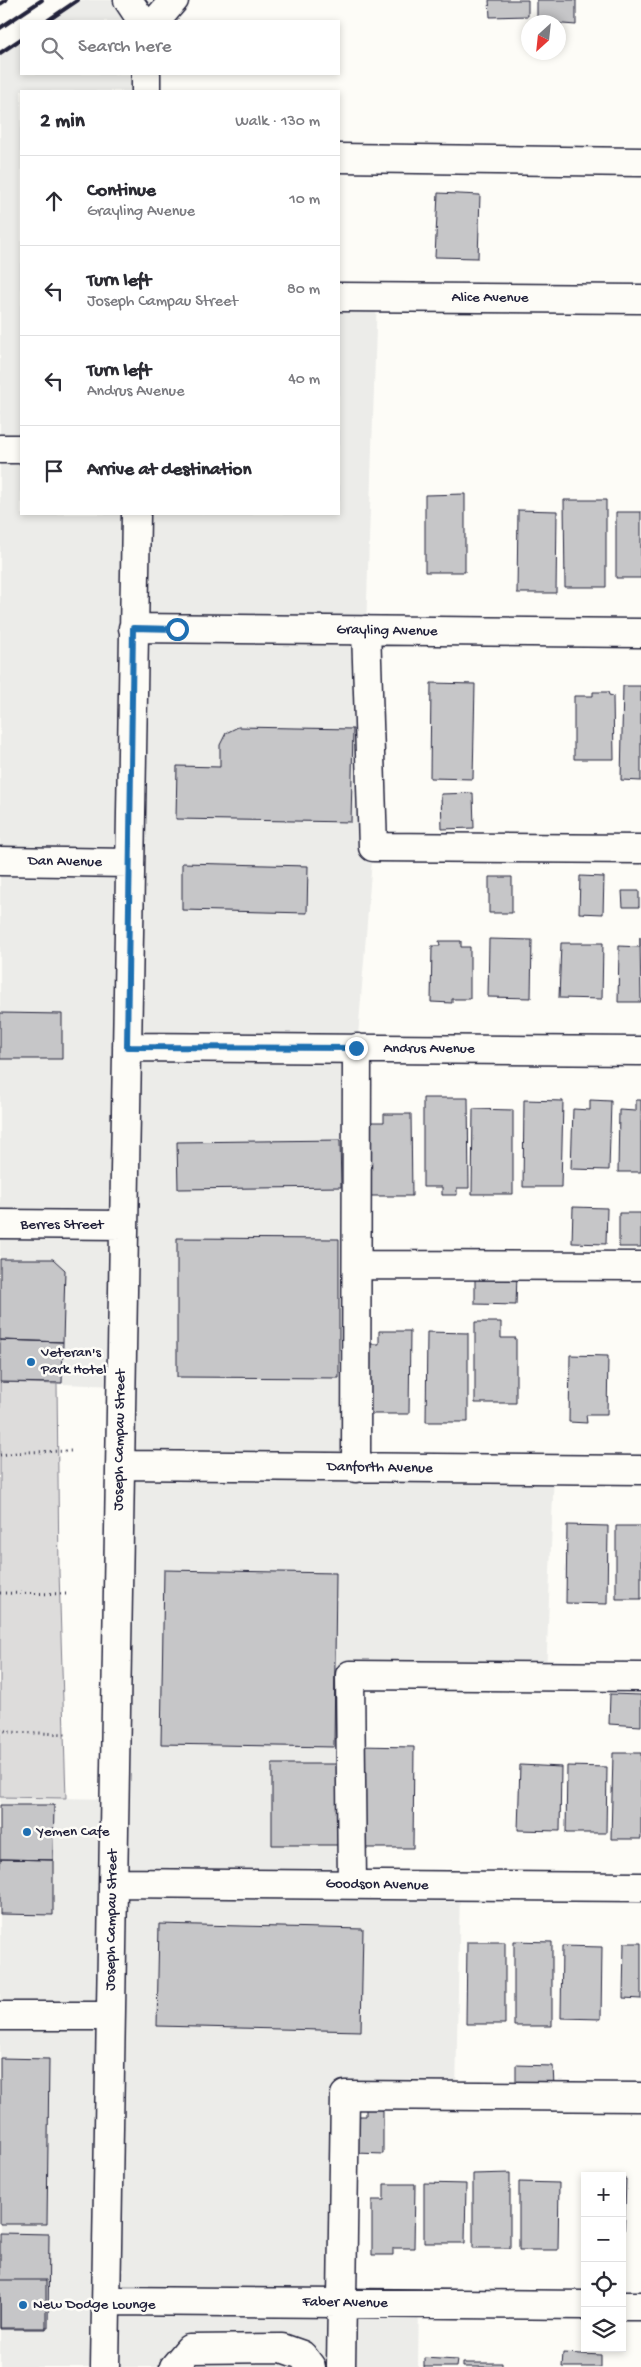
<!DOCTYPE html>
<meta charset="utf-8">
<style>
:root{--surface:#fff;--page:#f7f7f7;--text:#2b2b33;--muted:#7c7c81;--line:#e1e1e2}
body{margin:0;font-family:"Gochi Hand",sans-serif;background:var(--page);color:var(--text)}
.controls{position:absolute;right:15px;bottom:15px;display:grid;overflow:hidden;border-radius:0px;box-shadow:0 2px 8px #0003}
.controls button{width:45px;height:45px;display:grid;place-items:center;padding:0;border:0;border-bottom:1px solid var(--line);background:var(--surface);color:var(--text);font:25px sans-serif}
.compass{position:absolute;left:521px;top:15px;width:45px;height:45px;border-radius:50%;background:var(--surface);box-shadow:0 2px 8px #0003;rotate:207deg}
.stop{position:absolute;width:15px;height:15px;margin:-11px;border:4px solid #1f6fb2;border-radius:50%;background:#fff}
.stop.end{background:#1f6fb2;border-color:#fff;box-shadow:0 1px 5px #0008}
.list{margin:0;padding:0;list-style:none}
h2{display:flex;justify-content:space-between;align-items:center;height:65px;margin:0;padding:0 20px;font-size:21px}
h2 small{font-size:16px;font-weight:400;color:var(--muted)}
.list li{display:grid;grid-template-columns:32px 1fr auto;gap:15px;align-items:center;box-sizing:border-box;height:90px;padding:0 20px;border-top:1px solid var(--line)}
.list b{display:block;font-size:19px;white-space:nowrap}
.list p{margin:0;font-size:16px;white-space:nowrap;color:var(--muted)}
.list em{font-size:16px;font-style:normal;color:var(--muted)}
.icon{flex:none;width:28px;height:28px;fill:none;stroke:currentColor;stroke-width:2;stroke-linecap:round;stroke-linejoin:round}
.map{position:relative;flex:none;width:641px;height:2367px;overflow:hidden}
.search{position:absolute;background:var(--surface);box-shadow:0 2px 8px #0003;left:20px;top:20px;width:320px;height:55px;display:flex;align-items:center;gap:12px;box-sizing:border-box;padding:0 18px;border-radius:0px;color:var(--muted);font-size:19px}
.panel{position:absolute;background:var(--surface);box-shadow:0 2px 8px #0003;left:20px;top:90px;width:320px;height:425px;border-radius:0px}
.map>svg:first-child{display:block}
.built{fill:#ecece9}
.green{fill:#dddcdb;stroke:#807f8b}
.building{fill:#c6c6c8;stroke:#22223b}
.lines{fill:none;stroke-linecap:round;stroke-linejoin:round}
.minor-casing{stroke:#22223b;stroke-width:31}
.path{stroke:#22223b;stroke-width:3;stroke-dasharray:1 4;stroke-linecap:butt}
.minor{stroke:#fdfcf7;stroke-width:28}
.rail{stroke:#22223b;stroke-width:4}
.route{stroke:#1f6fb2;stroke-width:6}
.poi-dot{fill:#1f6fb2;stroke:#fdfcf7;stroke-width:2}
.labels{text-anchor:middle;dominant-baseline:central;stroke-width:5;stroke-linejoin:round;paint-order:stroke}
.street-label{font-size:15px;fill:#22223b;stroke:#fdfcf7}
.poi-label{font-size:15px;fill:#22223b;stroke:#fdfcf7;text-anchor:start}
</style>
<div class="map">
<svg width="641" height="2367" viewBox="0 0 641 2367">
<rect width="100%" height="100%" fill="#fdfcf7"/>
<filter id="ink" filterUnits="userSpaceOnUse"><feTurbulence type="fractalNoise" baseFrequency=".02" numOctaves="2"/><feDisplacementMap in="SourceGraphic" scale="10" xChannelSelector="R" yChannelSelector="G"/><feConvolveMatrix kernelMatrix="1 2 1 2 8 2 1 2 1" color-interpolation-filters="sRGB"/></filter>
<g filter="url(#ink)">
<path class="built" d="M78 0H150L148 21H47Z
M21 39V74H146V91H21V514H339V297H377L366 630 373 847 357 1049 356 1468 554 1470 546 1676 350 1675 352 1885 460 1886 456 2095H345L343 2303 419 2304 418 2367H0V1797L114 1799 120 1386 0 1382V53Z"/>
<path class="green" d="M0 1382 57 1384 59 1572 66 1798 0 1797Z"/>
<path class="building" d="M489 0H528V16L490 17Z
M537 0H576V25L537 22Z
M438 193 480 195 478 258 435 257Z
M465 494V572H425V495Z
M564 500H606V587H565Z
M518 510 557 511 556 593H517Z
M616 512H641V578H616Z
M431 683 475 684 473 779 430 778Z
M623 686H641V781L621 780Z
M593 692H608L609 695 613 696 614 759H574V696H593Z
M238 727 353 729 351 822 176 819 177 766 220 767V745L226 733Z
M473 793 474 828 442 829 441 794Z
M182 863 308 866 307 913 182 910Z
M580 876 604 877 603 914 579 913Z
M489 877H512V913H489Z
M622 891H639V907H623Z
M640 937 641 1002H618L619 946 640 947Z
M489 939 532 940 531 998 488 997Z
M439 941H461V947H470V999H452V1003L431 1002 432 946H440Z
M561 943H603L602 999 559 998Z
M0 1013 62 1014V1059H0Z
M423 1098H468L469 1188H457V1195H442V1187H423Z
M524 1100 563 1101 561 1187H523Z
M590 1100 611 1101 609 1170 571 1169 573 1109 590 1110Z
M636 1100H641V1172H618L619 1110 636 1111Z
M473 1109 513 1110V1194H472Z
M384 1114H411L412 1196H369L368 1122H384Z
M340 1140 341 1187 178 1189 177 1142Z
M573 1207 607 1208 606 1244 572 1243Z
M619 1213H641V1247H619Z
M177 1238 339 1239V1378L177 1377Z
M0 1259H53L65 1270 63 1342 0 1340Z
M475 1274 517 1275 516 1305 475 1304Z
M475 1322H501V1338H516V1403H475Z
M379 1331H410L409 1414H366V1344H379Z
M427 1332 468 1333V1422H426Z
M0 1340 63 1342 62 1383 0 1382Z
M570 1355 608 1356 607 1415H586L587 1423 569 1422Z
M567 1525 608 1526 607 1604 566 1603Z
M616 1526H641V1599H616Z
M164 1570 336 1573 334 1747 161 1744Z
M610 1694 641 1695V1726L609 1724Z
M358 1746 414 1747 413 1848H357Z
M613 1753H641V1839H611Z
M272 1764H342V1845H272Z
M520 1765 561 1767 560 1831 518 1830Z
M567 1766 607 1767 606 1833H566Z
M0 1805H54L53 1860 0 1859Z
M0 1859 53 1860V1915L0 1914Z
M159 1924 363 1929 361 2031 157 2026Z
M514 1941 552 1942V2026H514Z
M467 1942H505V2024H466Z
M624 1943H641V1999L623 1998Z
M562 1946 602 1947 601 2019 561 2018Z
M0 2058 49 2059 47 2224H0Z
M516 2065 553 2066 554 2086 516 2085Z
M366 2109H383V2154L356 2153V2116H366Z
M510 2173V2248H473V2174Z
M622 2179H626L624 2245H622Z
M519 2182 559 2183 558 2250H519Z
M424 2183 466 2184 465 2243H424Z
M384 2184H415L414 2248H393V2255H372V2200H384Z
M0 2233 49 2234 48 2328H0Z
M0 2280H46V2329H0Z
M563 2353 601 2355V2367H562Z
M424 2358 457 2360 456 2367H424Z
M463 2363H502V2367H463Z"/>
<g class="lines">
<defs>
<path id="minor" d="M128 0 142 21
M156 21 174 0
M146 91V74
M339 158 641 162
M339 297 641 299
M0 449H21
M133 628 641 633
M366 630 373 847 641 849
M0 861 129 863
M127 1047 641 1051
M0 1224 124 1225
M357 1265 641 1266
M120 1465 641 1470
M356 1468 357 1048
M113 1883 641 1887
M352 1885 350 1675 641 1677
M0 2016H110
M106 2301 585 2305
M622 2306H641
M105 2367 136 514
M174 2367 189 2349 282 2348 302 2355 311 2367
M341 2367 345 2095 641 2097"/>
</defs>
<use href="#minor" class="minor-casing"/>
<path class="path" d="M0 1455 24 1452 71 1451
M0 1593 69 1594
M0 1729 8 1732 67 1734"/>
<use href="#minor" class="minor"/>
<path class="rail" d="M0 4 6 0
M47 21 78 0
M0 28 42 0
M0 53 21 39"/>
</g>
</g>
<g class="lines" filter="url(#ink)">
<path class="route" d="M177 629 133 628 127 1047 356 1048"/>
</g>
<g class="poi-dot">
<circle cx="31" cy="1362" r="5"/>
<circle cx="27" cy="1832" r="5"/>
<circle cx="23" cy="2305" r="5"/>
</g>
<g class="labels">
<g class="street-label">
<text x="490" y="298">Alice Avenue</text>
<text transform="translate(387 631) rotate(1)">Grayling Avenue</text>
<text transform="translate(65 862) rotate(1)">Dan Avenue</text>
<text x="429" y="1049">Andrus Avenue</text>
<text x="62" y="1225">Berres Street</text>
<text transform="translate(120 1440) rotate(-89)">Joseph Campau Street</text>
<text transform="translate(380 1468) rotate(1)">Danforth Avenue</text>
<text transform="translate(377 1885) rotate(1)">Goodson Avenue</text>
<text transform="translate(112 1920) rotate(-89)">Joseph Campau Street</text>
<text transform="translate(345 2303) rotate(1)">Faber Avenue</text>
</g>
<g class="poi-label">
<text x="41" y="1353">Veteran's<tspan x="41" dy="17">Park Hotel</tspan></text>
<text x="37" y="1832">Yemen Cafe</text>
<text x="33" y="2305">New Dodge Lounge</text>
</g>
</g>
</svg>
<div class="controls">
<button>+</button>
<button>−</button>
<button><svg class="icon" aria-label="locate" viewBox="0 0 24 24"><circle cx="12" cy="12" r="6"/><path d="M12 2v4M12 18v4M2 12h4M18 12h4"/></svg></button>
<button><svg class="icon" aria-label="layers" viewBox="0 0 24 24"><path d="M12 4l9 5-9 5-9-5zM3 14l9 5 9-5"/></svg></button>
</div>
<svg class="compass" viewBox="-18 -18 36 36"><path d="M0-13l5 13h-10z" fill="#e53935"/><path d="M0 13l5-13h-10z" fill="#7c7c81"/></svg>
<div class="stop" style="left:177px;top:629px"></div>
<div class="stop end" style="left:356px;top:1048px"></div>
<div class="search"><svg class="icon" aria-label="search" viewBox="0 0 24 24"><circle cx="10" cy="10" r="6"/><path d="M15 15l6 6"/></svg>Search here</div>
<section class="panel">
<h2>2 min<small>Walk · 130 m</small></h2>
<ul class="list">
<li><svg class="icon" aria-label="ahead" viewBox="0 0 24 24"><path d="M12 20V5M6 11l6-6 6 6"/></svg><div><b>Continue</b><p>Grayling Avenue</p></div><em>10 m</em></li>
<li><svg class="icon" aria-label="left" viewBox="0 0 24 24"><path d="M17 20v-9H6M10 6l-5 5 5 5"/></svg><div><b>Turn left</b><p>Joseph Campau Street</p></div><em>80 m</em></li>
<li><svg class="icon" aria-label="left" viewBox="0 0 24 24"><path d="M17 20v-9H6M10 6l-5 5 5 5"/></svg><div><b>Turn left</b><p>Andrus Avenue</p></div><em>40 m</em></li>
<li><svg class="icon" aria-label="arrive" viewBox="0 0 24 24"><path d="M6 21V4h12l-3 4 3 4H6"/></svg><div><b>Arrive at destination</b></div></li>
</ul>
</section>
</div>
